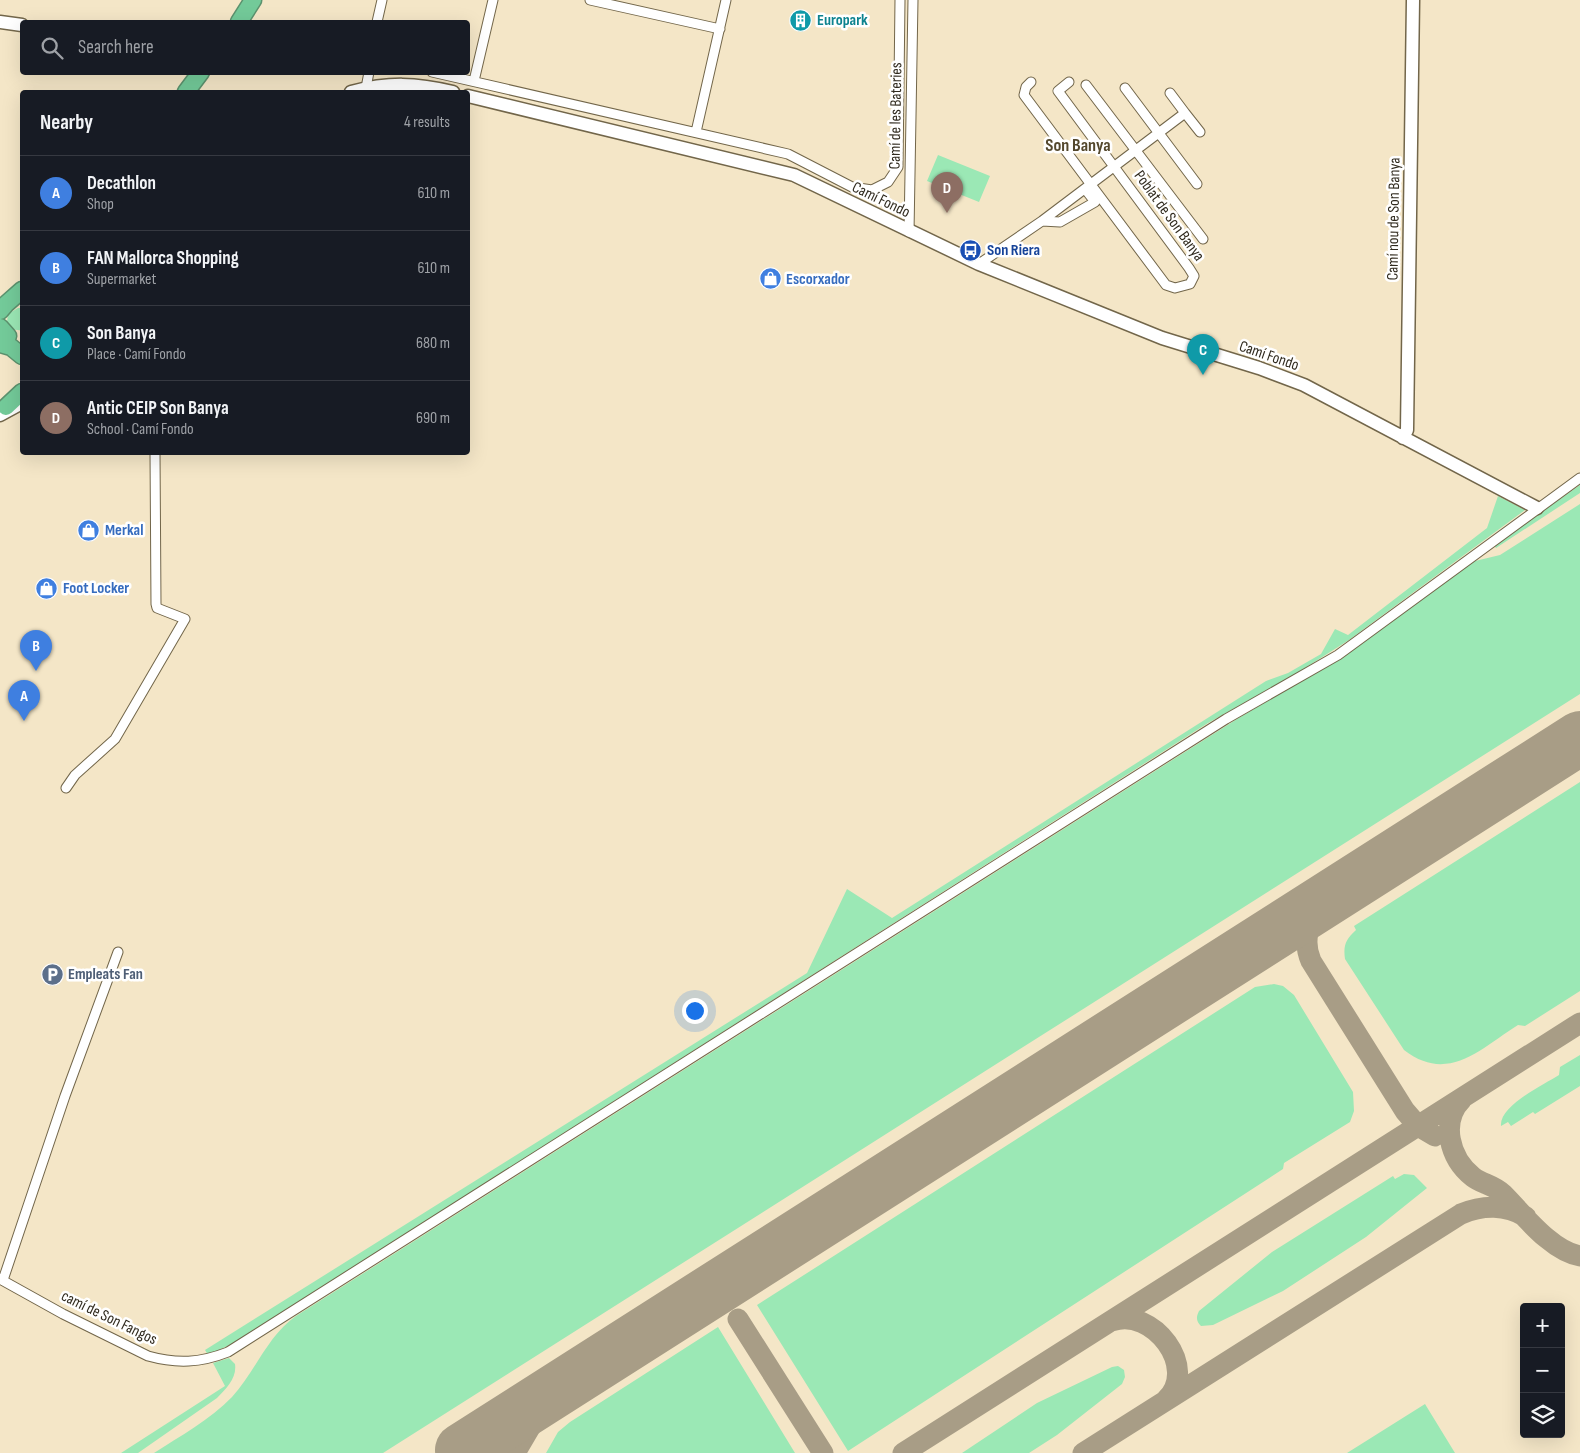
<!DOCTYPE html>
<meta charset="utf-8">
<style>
:root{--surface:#171b24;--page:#20242c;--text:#f1f3f6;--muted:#9ea1a6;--line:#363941;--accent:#d93025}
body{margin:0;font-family:"Sofia Sans Condensed",sans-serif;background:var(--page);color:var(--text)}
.controls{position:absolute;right:15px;bottom:15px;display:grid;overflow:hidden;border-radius:5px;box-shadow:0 5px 20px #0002}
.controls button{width:45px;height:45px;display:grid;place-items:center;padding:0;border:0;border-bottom:1px solid var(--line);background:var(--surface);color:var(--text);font:25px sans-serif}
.you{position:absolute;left:694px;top:1010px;width:18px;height:18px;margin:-12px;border:4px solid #fff;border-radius:50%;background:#1a73e8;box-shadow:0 0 0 8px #1a73e833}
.badge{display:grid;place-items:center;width:32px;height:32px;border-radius:50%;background:var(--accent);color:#fff;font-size:16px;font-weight:700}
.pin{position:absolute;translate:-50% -41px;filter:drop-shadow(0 1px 2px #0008)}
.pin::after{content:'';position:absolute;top:26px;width:18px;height:15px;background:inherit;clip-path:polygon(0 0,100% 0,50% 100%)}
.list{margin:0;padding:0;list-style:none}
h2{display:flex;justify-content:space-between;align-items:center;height:65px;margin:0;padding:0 20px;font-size:21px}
h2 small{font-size:16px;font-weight:400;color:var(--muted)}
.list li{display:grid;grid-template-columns:32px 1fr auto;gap:15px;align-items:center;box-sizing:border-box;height:75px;padding:0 20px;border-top:1px solid var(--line)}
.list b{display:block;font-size:19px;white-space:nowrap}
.list p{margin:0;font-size:16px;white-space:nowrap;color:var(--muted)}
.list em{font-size:16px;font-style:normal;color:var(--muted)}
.icon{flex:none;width:28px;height:28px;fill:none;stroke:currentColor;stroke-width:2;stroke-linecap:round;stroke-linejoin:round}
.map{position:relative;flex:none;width:1580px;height:1453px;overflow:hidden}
.search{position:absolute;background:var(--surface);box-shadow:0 5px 20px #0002;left:20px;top:20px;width:450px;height:55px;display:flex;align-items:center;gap:12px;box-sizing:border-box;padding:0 18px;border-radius:5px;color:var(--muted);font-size:19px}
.panel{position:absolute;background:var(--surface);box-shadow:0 5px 20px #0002;left:20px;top:90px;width:450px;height:365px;border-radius:5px}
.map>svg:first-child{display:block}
.green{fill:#9be8b5}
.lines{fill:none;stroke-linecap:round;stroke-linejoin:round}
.taxiway{stroke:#a89d86;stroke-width:21}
.runway{stroke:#a89d86;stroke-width:54}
.street-casing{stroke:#72664a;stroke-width:11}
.secondary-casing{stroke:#72664a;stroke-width:15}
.highway-casing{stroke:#5c926e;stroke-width:19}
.street{stroke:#fff;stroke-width:9}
.secondary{stroke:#fff;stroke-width:12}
.highway{stroke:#73ca99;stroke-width:16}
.labels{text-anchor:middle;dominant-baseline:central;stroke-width:5;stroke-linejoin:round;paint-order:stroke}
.culture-label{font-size:16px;font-weight:bold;fill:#0d838f;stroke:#fff;text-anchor:start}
.street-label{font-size:16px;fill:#302a1e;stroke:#fff}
.transit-label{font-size:16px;font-weight:bold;fill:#164399;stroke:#fff;text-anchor:start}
.shop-label{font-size:16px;font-weight:bold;fill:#366cbe;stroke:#fff;text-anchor:start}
.service-label{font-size:16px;font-weight:bold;fill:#4e5e75;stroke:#fff;text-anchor:start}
.neighbourhood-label{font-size:18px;font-weight:bold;fill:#54482d;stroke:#fff}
</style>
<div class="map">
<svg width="1580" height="1453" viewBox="0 0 1580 1453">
<rect width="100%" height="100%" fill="#f4e6c7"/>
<path class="green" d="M938 155 990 176 979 202 927 181Z
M18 308H22V330C15 331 10 328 7 322L8 314Z
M1580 485V493L1496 548 1494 545Z
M1498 496 1525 510 1349 640 1294 675 1208 723 236 1342 208 1355 205 1350 807 973 847 889 892 918 1266 681 1288 673 1321 654 1335 629 1348 635 1487 528Z
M1580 504V694L383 1453H154C180 1436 210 1420 232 1397 255 1372 268 1335 296 1316L1237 719 1344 656 1471 562 1500 555Z
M1580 782V991L1525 1026 1518 1025C1480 1049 1448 1084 1404 1050L1345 959C1343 945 1346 939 1356 930L1354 926Z
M1274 984 1283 986 1294 995 1353 1092 1354 1111 1350 1122 1284 1163 1283 1169 848 1451 757 1305 1255 987Z
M1580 1055V1086L1535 1114 1533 1112 1511 1126 1508 1122 1501 1126C1499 1106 1543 1085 1559 1075L1560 1067Z
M1404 1174 1414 1175 1427 1188 1366 1237 1283 1291 1213 1325 1201 1326C1196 1321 1196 1317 1199 1311L1272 1252 1393 1176 1395 1179Z
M718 1327 795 1453H546L558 1432 570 1422Z
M229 1358 235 1364C237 1378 227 1388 217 1398L138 1453H121L225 1386 213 1363Z
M1118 1366 1124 1370 1125 1377 1122 1384 1057 1435 1029 1453H962L1037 1403 1112 1367Z
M1425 1404 1455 1453H1347Z"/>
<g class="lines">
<path class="taxiway" d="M1322 901C1311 921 1301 938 1311 961L1405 1111 1418 1126 1435 1136
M1462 1099C1440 1121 1449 1158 1473 1177 1482 1184 1494 1185 1503 1194 1523 1214 1551 1251 1580 1256
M738 1319 823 1453
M1112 1321C1152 1306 1200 1368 1166 1400
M515 1453 545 1402 557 1389
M903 1453 1580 1023
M1083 1453 1461 1214C1482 1205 1506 1204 1526 1217"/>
<path class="runway" d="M462 1450 1580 738"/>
<defs>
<path id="street" d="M590 0 720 29
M377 22 382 0
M432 72 788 154 852 187 872 190 888 182 898 167 900 0
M474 81 493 0
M1031 82 1026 87 1024 95 1166 285 1175 288 1190 284 1194 276 1189 268 1058 91 1069 82
M1086 85 1203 239
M366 88 369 72
M1125 88 1197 184
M1185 113 1200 132
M696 132 726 0
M1042 221 1060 222 1095 202 1085 189
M909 232 913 0
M979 264 1042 221 1185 113 1170 93
M66 788 75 775 115 739 185 619 157 608 156 604 155 452
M0 1279 63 1314 148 1356C177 1364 200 1363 228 1352L1226 719 1338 655 1580 478
M3 1280 65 1096 118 952"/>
<path id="secondary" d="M0 22 22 25
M351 92C389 82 416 83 453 92
M468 96 794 175 979 264 1162 338 1259 368 1304 385 1537 508
M0 415 22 403
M1403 438 1407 430 1413 0"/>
<path id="highway" d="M239 22 253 0
M186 92 201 72
M0 311 6 304 22 290
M0 327 8 336
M0 344 11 347 22 356
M6 407 22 392"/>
</defs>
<use href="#street" class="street-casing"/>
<use href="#secondary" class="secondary-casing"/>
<use href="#highway" class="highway-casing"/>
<use href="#street" class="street"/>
<use href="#secondary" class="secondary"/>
<use href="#highway" class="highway"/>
</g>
<defs>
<symbol id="building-disc" viewBox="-11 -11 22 22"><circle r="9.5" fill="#0f9aa8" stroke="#fff"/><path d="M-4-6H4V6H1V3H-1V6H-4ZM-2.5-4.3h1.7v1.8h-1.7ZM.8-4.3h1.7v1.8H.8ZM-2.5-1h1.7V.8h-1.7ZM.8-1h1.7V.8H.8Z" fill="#fff"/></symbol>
<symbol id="bus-disc" viewBox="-11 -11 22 22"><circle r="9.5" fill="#1a4fb4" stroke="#fff"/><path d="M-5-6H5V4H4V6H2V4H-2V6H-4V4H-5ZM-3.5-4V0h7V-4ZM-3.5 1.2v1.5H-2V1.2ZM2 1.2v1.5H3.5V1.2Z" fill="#fff"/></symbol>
<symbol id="shop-disc" viewBox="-11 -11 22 22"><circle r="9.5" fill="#3f7fe0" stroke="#fff"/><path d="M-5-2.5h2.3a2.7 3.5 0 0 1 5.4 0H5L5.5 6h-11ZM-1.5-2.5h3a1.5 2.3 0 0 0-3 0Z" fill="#fff"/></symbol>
<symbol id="parking-disc" viewBox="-11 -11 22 22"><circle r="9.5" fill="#5c6f8a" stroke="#fff"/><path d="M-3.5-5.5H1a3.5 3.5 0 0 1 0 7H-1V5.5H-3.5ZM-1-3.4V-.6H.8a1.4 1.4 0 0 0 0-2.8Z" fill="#fff"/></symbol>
</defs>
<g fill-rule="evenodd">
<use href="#building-disc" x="788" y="8" width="25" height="25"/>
<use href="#bus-disc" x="958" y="238" width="25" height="25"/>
<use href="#shop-disc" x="758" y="266" width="25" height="25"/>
<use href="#shop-disc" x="76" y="518" width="25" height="25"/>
<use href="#shop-disc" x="34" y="576" width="25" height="25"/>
<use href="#parking-disc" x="40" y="962" width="25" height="25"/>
</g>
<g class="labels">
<g class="culture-label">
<text x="817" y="20">Europark</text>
</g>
<g class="street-label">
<text transform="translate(896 116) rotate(-89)">Camí de les Bateries</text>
<text transform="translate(881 200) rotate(26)">Camí Fondo</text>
<text transform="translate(1169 216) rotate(54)">Poblat de Son Banya</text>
<text transform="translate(1394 219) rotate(-89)">Camí nou de Son Banya</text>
<text transform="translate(1269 356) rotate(19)">Camí Fondo</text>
<text transform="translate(109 1318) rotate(26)">camí de Son Fangos</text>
</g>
<g class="transit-label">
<text x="987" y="250">Son Riera</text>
</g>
<g class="shop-label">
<text x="786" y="279">Escorxador</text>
<text x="105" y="530">Merkal</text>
<text x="63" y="588">Foot Locker</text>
</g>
<g class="service-label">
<text x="68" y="974">Empleats Fan</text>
</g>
<g class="neighbourhood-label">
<text x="1078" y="145">Son Banya</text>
</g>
</g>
</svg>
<div class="controls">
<button>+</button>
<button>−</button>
<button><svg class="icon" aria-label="layers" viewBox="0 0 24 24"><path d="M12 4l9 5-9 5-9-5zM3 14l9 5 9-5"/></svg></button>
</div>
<div class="you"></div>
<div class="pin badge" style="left:24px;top:721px;background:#3f7fe0">A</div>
<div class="pin badge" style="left:36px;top:671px;background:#3f7fe0">B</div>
<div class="pin badge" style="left:1203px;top:375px;background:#0f9aa8">C</div>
<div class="pin badge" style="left:947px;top:213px;background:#8d6e63">D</div>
<div class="search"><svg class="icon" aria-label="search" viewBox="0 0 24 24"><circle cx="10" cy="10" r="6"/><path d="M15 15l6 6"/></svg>Search here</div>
<section class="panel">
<h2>Nearby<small>4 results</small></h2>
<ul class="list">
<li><span class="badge" style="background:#3f7fe0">A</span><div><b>Decathlon</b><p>Shop</p></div><em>610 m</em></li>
<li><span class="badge" style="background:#3f7fe0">B</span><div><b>FAN Mallorca Shopping</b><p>Supermarket</p></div><em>610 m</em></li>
<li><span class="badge" style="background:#0f9aa8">C</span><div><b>Son Banya</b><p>Place · Camí Fondo</p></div><em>680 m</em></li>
<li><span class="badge" style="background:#8d6e63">D</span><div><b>Antic CEIP Son Banya</b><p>School · Camí Fondo</p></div><em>690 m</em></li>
</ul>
</section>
</div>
